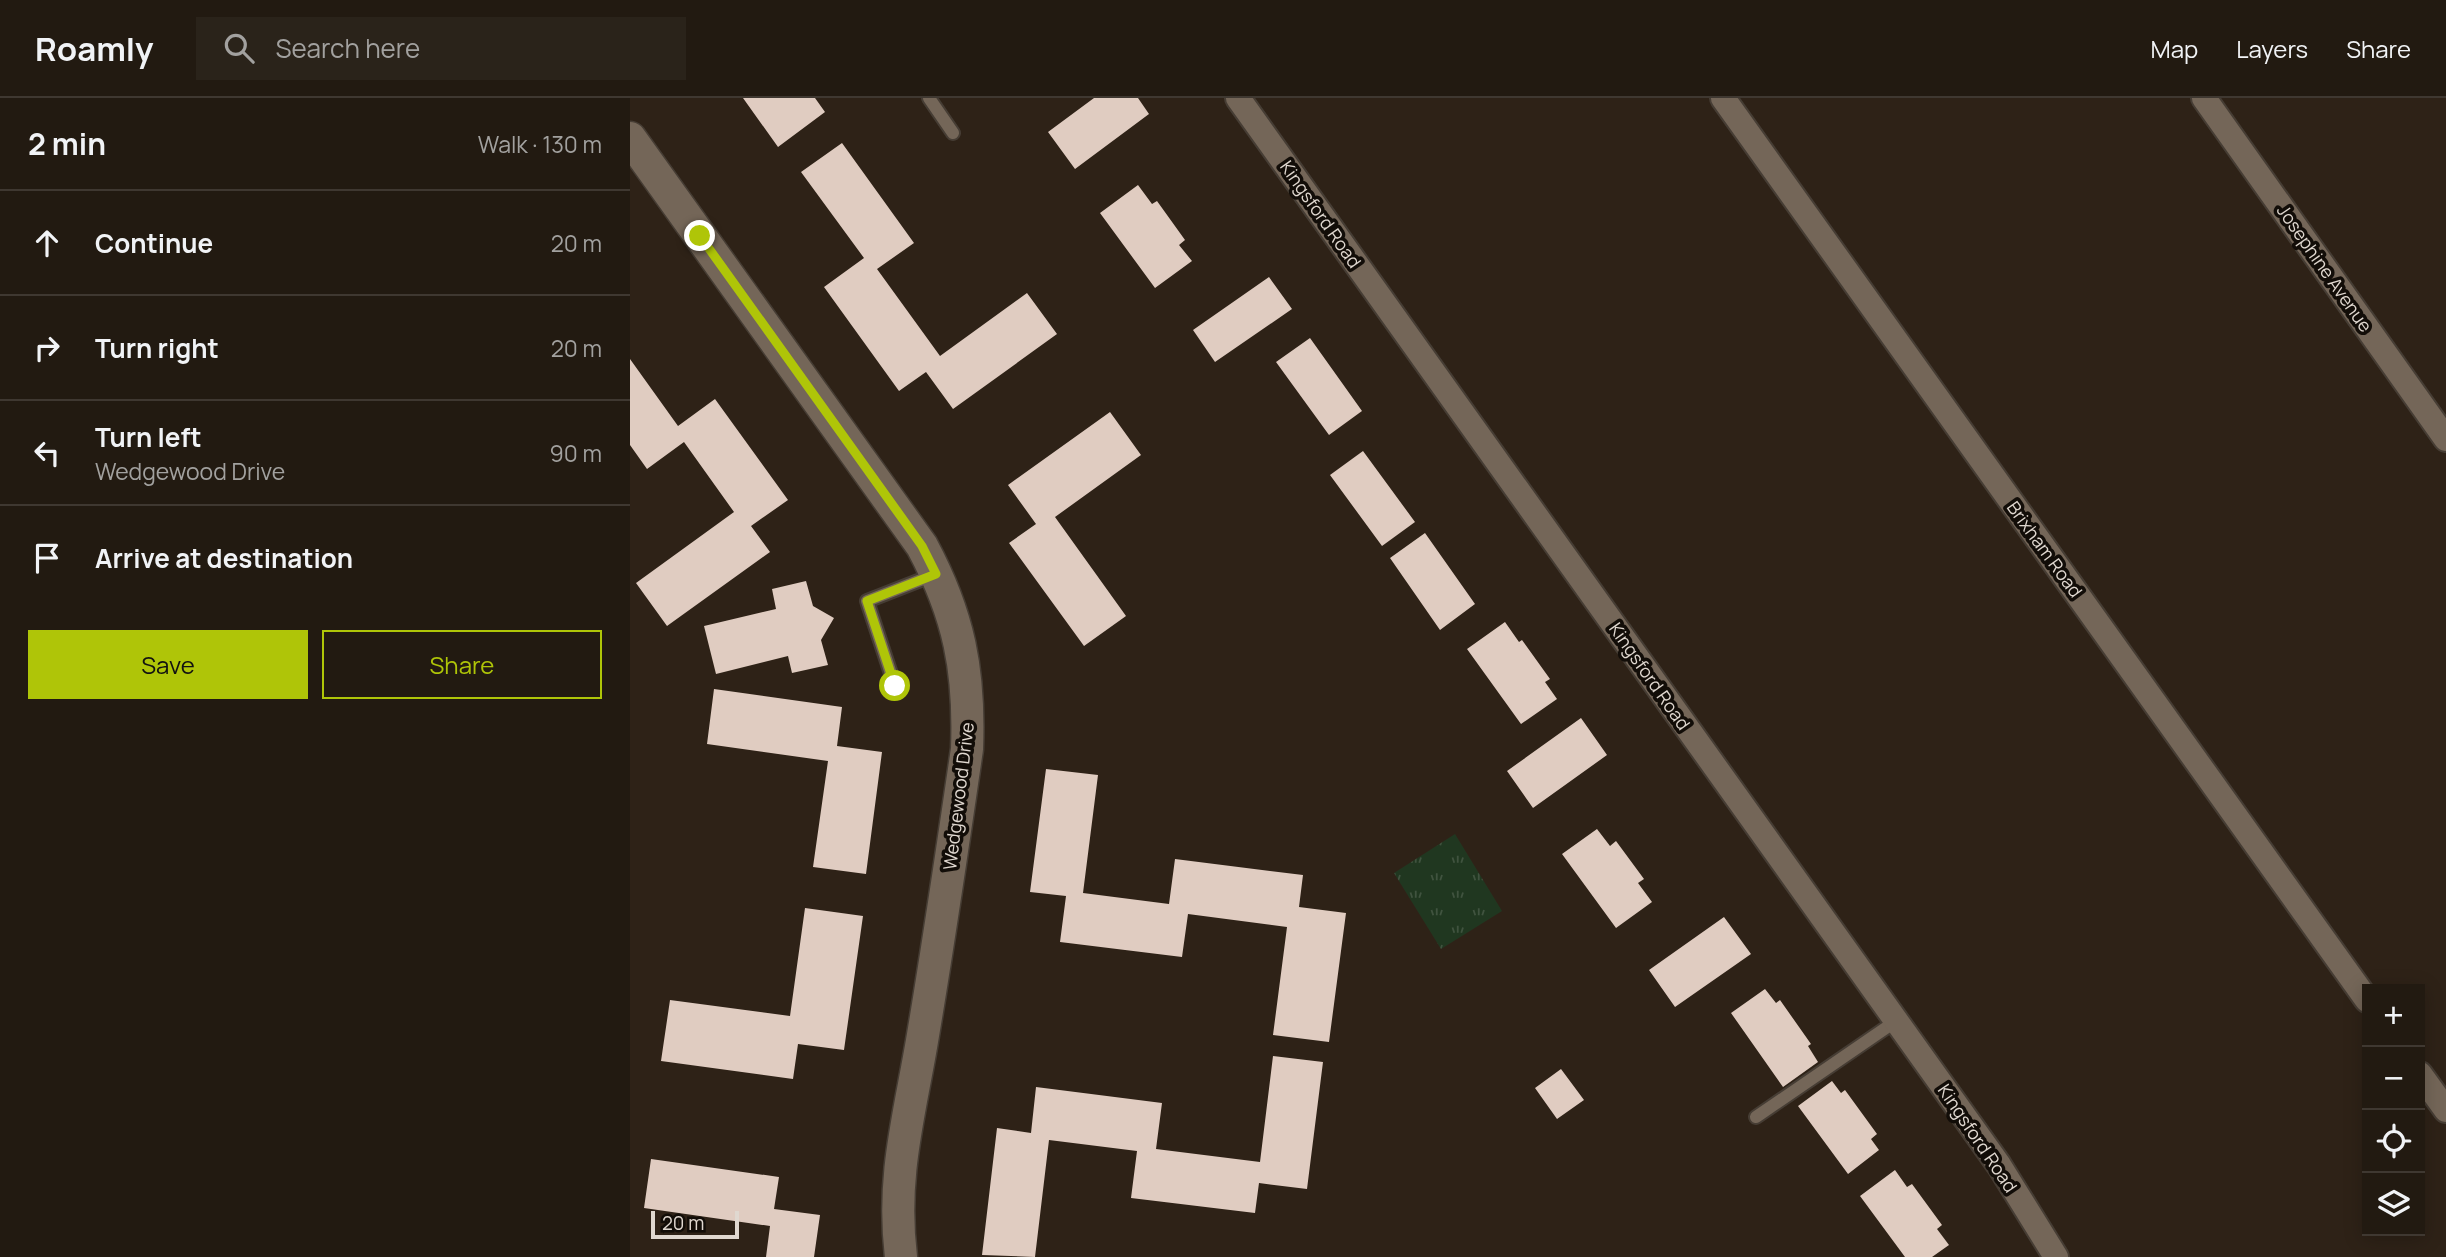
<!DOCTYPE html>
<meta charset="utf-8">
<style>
:root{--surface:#221a11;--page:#2a231a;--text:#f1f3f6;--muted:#a2a19f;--line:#3f3831;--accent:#afc508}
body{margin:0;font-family:Manrope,sans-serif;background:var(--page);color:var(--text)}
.controls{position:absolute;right:21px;bottom:21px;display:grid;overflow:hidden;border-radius:0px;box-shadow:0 4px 18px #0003}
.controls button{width:63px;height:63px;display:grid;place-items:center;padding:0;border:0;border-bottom:2px solid var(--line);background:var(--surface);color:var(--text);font:35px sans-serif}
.scale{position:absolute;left:21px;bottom:18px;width:88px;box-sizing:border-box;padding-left:7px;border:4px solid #e0d8d0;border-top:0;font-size:19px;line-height:24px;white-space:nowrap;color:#e0d8d0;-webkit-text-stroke:5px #120d08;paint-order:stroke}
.stop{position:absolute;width:21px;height:21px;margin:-16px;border:5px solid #afc508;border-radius:50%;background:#fff}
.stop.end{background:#afc508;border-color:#fff;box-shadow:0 2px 7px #0008}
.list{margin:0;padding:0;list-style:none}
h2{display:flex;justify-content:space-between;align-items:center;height:91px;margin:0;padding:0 28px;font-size:30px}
h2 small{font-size:23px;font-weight:400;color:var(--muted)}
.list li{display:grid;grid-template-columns:46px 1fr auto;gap:21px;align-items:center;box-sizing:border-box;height:105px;padding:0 28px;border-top:2px solid var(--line)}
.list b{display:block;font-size:26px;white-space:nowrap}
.list p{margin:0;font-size:23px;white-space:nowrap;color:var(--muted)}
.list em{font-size:23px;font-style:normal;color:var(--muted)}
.actions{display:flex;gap:14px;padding:21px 28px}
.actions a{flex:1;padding:16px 0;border:2px solid var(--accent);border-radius:0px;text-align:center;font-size:24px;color:var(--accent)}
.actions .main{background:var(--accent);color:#111}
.icon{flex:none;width:38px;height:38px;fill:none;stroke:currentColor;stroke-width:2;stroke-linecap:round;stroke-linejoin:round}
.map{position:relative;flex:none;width:1816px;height:1159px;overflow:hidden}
header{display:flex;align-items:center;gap:42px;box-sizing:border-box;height:98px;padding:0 35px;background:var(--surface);border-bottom:2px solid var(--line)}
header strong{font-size:33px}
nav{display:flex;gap:38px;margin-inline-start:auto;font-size:24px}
.search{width:490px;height:63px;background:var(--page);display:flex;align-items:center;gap:18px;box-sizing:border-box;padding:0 24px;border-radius:0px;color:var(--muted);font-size:26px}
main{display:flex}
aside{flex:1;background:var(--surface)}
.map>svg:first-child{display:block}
.park{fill:url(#park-tufts)}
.building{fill:#e0ccc1}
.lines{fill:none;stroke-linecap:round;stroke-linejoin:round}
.service-casing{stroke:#463d34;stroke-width:16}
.minor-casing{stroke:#463d34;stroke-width:28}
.tertiary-casing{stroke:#463d34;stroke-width:35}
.service{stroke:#746658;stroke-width:12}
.minor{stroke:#746658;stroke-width:24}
.tertiary{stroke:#746658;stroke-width:32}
.route{stroke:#afc508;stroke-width:9}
.labels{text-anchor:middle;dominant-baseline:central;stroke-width:7;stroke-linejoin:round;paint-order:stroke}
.street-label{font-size:18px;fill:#e0d8d0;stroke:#120d08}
</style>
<header>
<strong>Roamly</strong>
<div class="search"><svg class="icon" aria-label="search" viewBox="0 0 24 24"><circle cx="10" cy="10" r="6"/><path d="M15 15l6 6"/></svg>Search here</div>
<nav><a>Map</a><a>Layers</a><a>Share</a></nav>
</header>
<main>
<aside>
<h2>2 min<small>Walk · 130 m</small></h2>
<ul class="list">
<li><svg class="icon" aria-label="ahead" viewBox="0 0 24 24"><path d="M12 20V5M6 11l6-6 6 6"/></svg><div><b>Continue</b></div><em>20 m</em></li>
<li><svg class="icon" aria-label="right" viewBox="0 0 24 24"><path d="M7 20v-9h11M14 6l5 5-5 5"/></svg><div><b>Turn right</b></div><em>20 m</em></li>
<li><svg class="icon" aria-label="left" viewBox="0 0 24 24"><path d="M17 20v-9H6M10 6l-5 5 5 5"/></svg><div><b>Turn left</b><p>Wedgewood Drive</p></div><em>90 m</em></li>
<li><svg class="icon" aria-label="arrive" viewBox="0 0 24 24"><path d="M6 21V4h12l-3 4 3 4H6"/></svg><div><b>Arrive at destination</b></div></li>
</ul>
<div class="actions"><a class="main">Save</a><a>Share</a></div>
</aside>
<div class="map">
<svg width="1816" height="1159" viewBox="0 0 1816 1159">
<defs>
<pattern id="park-tufts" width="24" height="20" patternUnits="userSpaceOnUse" patternTransform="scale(1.75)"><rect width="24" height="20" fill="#203720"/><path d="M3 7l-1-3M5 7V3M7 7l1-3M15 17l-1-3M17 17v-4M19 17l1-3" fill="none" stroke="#40533f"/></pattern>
</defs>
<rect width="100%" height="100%" fill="#2e2217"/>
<path class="park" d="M825 736 872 813 811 851 764 775Z"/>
<path class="building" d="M113 0H185L195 14 148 49Z
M464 0H508L519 16 445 71 418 34Z
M212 45 284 145 247 171 310 258 397 195 427 236 323 311 296 274 269 293 194 189 234 160 171 74Z
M508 87 522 106 527 103 555 142 549 147 562 163 525 190 470 115Z
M639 179 662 211 585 264 563 232Z
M680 240 732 313 699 337 646 264Z
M0 261 48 328 85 301 158 402 121 428 140 454 37 528 6 485 104 414 54 344 17 371 0 347Z
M480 314 511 357 425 419 496 518 454 548 379 445 406 426 378 387Z
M733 353 785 424 752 448 700 377Z
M795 435 845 506 810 532 760 460Z
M176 483 183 508 204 520 191 542 198 567 162 575 158 558 86 576 74 528 146 511 142 491Z
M875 524 889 544 892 542 920 581 915 584 927 601 891 626 837 551Z
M84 591 212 609 207 648 252 654 236 776 183 769 198 663 77 646Z
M951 620 977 657 903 710 877 673Z
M416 671 468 677 453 795 539 806 545 761 673 777 669 809 716 815 699 944 643 937 657 829 558 816 552 859 430 844 436 798 400 794Z
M967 731 980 748 986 743 1014 781 1008 785 1022 804 986 830 932 756Z
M175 810 233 818 214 952 168 946 163 981 31 963 40 902 160 918Z
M1094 819 1121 856 1045 909 1019 872Z
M1135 891 1146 905 1150 902 1181 946 1178 948 1188 964 1153 989 1101 915Z
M643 958 693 964 677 1091 629 1085 625 1115 501 1100 507 1053 419 1042 405 1159 352 1157 367 1030 401 1035 406 989 532 1005 526 1051 630 1064Z
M931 971 954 1002 927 1021 905 990Z
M1202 983 1211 995 1215 992 1247 1036 1241 1041 1249 1052 1218 1076 1168 1008Z
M21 1061 149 1079 144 1111 190 1117 184 1159H136L140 1128 14 1110Z
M1265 1072 1277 1089 1282 1086 1312 1127 1307 1131 1319 1147 1302 1159H1275L1230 1098Z"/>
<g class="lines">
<defs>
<path id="service" d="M299 0 323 35
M265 588 237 503 306 476
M1126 1019 1266 923"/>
<path id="minor" d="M608 0 1369 1067 1426 1159
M1093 0 1737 902
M1574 0 1816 341
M1790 976 1816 1012"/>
<path id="tertiary" d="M0 40 292 448C329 517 340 573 337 651 323 747 309 842 293 937 280 1016 261 1077 271 1159"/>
</defs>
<use href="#service" class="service-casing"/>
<use href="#minor" class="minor-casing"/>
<use href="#tertiary" class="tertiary-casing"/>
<use href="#service" class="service"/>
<use href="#minor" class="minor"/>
<use href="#tertiary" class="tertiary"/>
</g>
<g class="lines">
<path class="route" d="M70 138 292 448 306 476 237 503 265 588"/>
</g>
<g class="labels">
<g class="street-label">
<text transform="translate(691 116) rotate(55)">Kingsford Road</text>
<text transform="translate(1695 170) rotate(55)">Josephine Avenue</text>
<text transform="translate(1415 451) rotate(54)">Brixham Road</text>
<text transform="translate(1020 578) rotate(55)">Kingsford Road</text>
<text transform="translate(328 698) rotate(-83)">Wedgewood Drive</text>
<text transform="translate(1348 1040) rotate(56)">Kingsford Road</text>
</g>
</g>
</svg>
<div class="controls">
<button>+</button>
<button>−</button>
<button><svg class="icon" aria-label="locate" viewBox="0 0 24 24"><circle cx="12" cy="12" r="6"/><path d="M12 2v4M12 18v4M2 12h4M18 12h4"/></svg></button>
<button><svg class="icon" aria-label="layers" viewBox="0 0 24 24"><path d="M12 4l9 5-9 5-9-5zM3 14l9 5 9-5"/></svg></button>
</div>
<div class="scale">20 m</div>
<div class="stop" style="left:265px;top:588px"></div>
<div class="stop end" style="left:70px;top:138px"></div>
</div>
</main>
